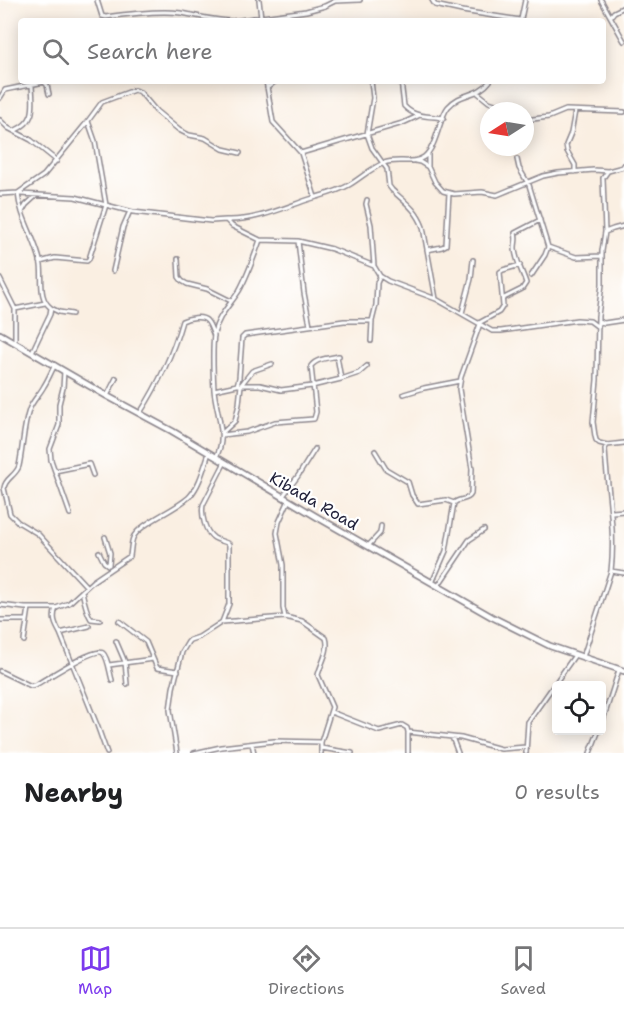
<!DOCTYPE html>
<style>
:root{--surface:#fff;--page:#f6f6f6;--text:#202124;--muted:#757577;--line:#e0e0e0;--accent:#7c3aed}
body{margin:0;font-family:"Shantell Sans",sans-serif;background:var(--page);color:var(--text)}
.controls{position:absolute;right:18px;bottom:18px;display:grid;overflow:hidden;border-radius:6px;box-shadow:0 3px 15px #0003}
.controls button{width:54px;height:54px;display:grid;place-items:center;padding:0;border:0;border-bottom:2px solid var(--line);background:var(--surface);color:var(--text);font:30px sans-serif}
.compass{position:absolute;left:480px;top:102px;width:54px;height:54px;border-radius:50%;background:var(--surface);box-shadow:0 3px 15px #0003;rotate:258deg}
.list{margin:0;padding:0;list-style:none}
h2{display:flex;justify-content:space-between;align-items:center;height:78px;margin:0;padding:0 24px;font-size:26px}
h2 small{font-size:20px;font-weight:400;color:var(--muted)}
.icon{flex:none;width:33px;height:33px;fill:none;stroke:currentColor;stroke-width:2;stroke-linecap:round;stroke-linejoin:round}
.map{position:relative;flex:none;width:624px;height:753px;overflow:hidden}
.search{position:absolute;background:var(--surface);box-shadow:0 3px 15px #0003;left:18px;right:18px;top:18px;height:66px;display:flex;align-items:center;gap:15px;box-sizing:border-box;padding:0 21px;border-radius:6px;color:var(--muted);font-size:22px}
.sheet{height:174px;background:var(--surface)}
nav{display:flex;justify-content:space-around;align-items:center;box-sizing:border-box;height:84px;border-top:2px solid var(--line);background:var(--surface);font-size:16px;color:var(--muted)}
nav a{display:grid;justify-items:center;gap:3px}
nav .on{color:var(--accent)}
.map>svg:first-child{display:block}
.lines{fill:none;stroke-linecap:round;stroke-linejoin:round}
.minor-casing{stroke:#8e888e;stroke-width:6}
.secondary-casing{stroke:#8e888e;stroke-width:8}
.minor{stroke:#fff;stroke-width:3}
.secondary{stroke:#fff;stroke-width:4.5}
.labels{text-anchor:middle;dominant-baseline:central;stroke-width:4.5;stroke-linejoin:round;paint-order:stroke}
.street-label{font-size:16px;fill:#22223b;stroke:#fff}
</style>
<div class="map">
<svg width="624" height="753" viewBox="0 0 624 753">
<rect width="100%" height="100%" fill="#fff"/>
<filter id="ink" filterUnits="userSpaceOnUse"><feTurbulence type="fractalNoise" baseFrequency=".0167" numOctaves="2"/><feDisplacementMap in="SourceGraphic" scale="12" xChannelSelector="R" yChannelSelector="G"/><feConvolveMatrix kernelMatrix="1 2 1 2 8 2 1 2 1" color-interpolation-filters="sRGB"/></filter>
<filter id="wash" filterUnits="userSpaceOnUse"><feTurbulence type="fractalNoise" baseFrequency=".008" numOctaves="4" result="noise"/><feDisplacementMap in="SourceGraphic" scale="24" xChannelSelector="R" yChannelSelector="G"/><feGaussianBlur stdDeviation="1.35" result="paint"/><feColorMatrix in="noise" values="0 0 0 0 0 0 0 0 0 0 0 0 0 0 0 0 0 1.4 0 .05"/><feComposite in="paint" operator="in"/></filter>
<g filter="url(#wash)">
<rect width="100%" height="100%" fill="#faefe2"/>
</g>
<g filter="url(#ink)">
<g class="lines">
<defs>
<path id="minor" d="M97 0 102 16 106 17C128 14 159 10 181 13 199 16 215 21 233 21
M259 0 261 18
M432 0 435 5 462 11 520 20
M601 0 624 41
M611 16 614 12 624 7
M521 19 525 0
M233 21 306 11 325 6 335 1 360 0
M266 81 273 122 301 153 315 197
M371 81 373 98 367 134 372 148 387 169 389 186 392 190C405 202 417 210 423 227L436 299
M401 81 404 106C415 118 429 116 444 118
M267 88 276 81
M478 93 489 102 504 107 508 111
M0 98 5 90 44 82 47 85 49 94
M575 111 571 133 566 145 567 151 575 165V172
M0 120 8 128 31 140 57 161
M525 120 549 117 566 110 624 112
M14 131C37 121 33 107 32 85
M301 153 403 123 418 116
M428 153V167
M517 159 519 168 529 185 548 247 576 257 602 256
M415 161 420 162 428 167 435 182 443 191 454 194 482 192 497 195 543 176 558 173 594 170 608 171
M18 193 44 175 88 121 102 102 134 90 140 92 156 111 179 130 189 135 205 138 223 149 240 153
M0 194 18 193C20 219 37 240 41 265 43 281 38 298 51 308L50 314 32 352
M20 194 75 197 133 212 211 221 226 220 232 226 260 240
M367 200 366 204 371 225 374 266
M22 212 26 205 37 195
M226 220C255 221 283 208 310 199 323 195 337 192 349 185 361 178 371 168 384 163 397 158 413 165 424 157 437 147 439 118 448 107 462 91 477 98 490 81
M605 232 613 229 624 226
M298 241 304 293 310 325
M427 250 442 247 446 245 449 193
M178 259 179 277 182 281 187 284 207 289 231 301
M40 262 55 258 87 261 89 259 106 205 95 141 88 121
M113 271 123 227 130 211
M531 276 545 255 548 247
M0 279 15 309V342
M504 298 522 289 526 283C523 273 515 259 515 248 515 242 517 239 515 233L540 220
M51 308 59 312 72 314
M15 309 45 303
M462 313 471 279 473 260
M598 321 604 323 624 320
M479 323 499 312 503 306 500 272 503 270 520 265
M371 341 372 321
M337 356 341 379
M55 365C51 372 48 380 44 386 40 394 32 401 29 410 23 428 23 448 19 466 16 476 5 478 4 488L10 514 18 522 38 534 86 586
M64 371 63 388 59 404V425L50 449 51 460 70 514
M237 385H260L281 390 312 386 341 379 359 373 367 366
M214 390 237 385 239 378 242 338 245 335 344 321H372L376 305 377 283 380 276
M404 394 424 388 460 381
M107 396 116 378
M140 413C158 385 173 353 182 321 188 318 202 315 207 321 210 324 212 331 214 336
M222 433 235 421 239 404 241 385 252 371 272 364
M222 435 247 432 275 422 314 419 316 412 311 366C317 358 330 358 339 356
M607 445 599 443 596 440 595 436 593 422 597 380 598 316 602 284V251L605 232 603 178 608 171 623 167 624 165
M375 451 386 469 408 482 412 495 418 504 446 500 454 503
M216 457C228 437 216 412 214 390 213 372 212 352 214 334 217 317 230 305 239 291 248 275 254 257 260 240L298 241 332 249 374 266 380 276 388 281 436 299 492 331H501L577 320 590 321 598 327
M55 471 89 464 93 475
M283 496 298 476 315 449
M612 512 624 511
M105 537 110 553 109 565
M368 546 380 533 381 526
M99 552 104 562 108 565
M611 571 624 573
M432 583 446 551 454 503C459 498 468 501 471 494L472 469 459 389 461 377 480 324
M438 586 469 540 484 530
M82 591C84 601 86 611 91 619L100 620
M0 605 25 608H56L69 603 93 581 130 556C131 550 131 543 133 538 138 524 178 509 190 496 200 485 204 467 209 453
M56 608C52 618 55 624 60 633L97 725 107 753
M285 617 283 608V565L277 533 279 522 289 500
M0 620H27
M119 621 146 642 157 668 178 671
M222 622 285 617 302 621 326 638C330 650 321 663 318 675L332 707 321 742V753
M60 633 89 626
M24 641 29 608
M116 641 125 662 127 684
M583 657 611 571C616 530 607 490 605 449L607 445 624 443
M109 665 153 659
M0 671 31 686 37 684C46 679 96 646 103 653 108 657 110 674 112 680
M331 712 379 731 402 725 407 728 408 732 461 738 501 749 526 747
M602 723 619 670
M408 732V753
M452 737 458 753
M252 744 254 753
M321 748 352 753
M177 753 170 710 173 688 182 652 188 642 190 640 199 637 222 622 229 604V544C224 541 219 541 214 538 205 532 201 515 203 505L225 462
M194 753 221 747 274 741 321 742
M526 753 528 722 575 655
M590 753 599 730"/>
<path id="secondary" d="M0 334 107 396 172 431 317 517 492 617 550 646 624 671"/>
</defs>
<use href="#minor" class="minor-casing"/>
<use href="#secondary" class="secondary-casing"/>
<use href="#minor" class="minor"/>
<use href="#secondary" class="secondary"/>
</g>
</g>
<g class="labels">
<g class="street-label">
<text transform="translate(314 501) rotate(30)">Kibada Road</text>
</g>
</g>
</svg>
<div class="controls">
<button><svg class="icon" aria-label="locate" viewBox="0 0 24 24"><circle cx="12" cy="12" r="6"/><path d="M12 2v4M12 18v4M2 12h4M18 12h4"/></svg></button>
</div>
<svg class="compass" viewBox="-18 -18 36 36"><path d="M0-13l5 13h-10z" fill="#e53935"/><path d="M0 13l5-13h-10z" fill="#757577"/></svg>
<div class="search"><svg class="icon" aria-label="search" viewBox="0 0 24 24"><circle cx="10" cy="10" r="6"/><path d="M15 15l6 6"/></svg>Search here</div>
</div>
<section class="sheet">
<h2>Nearby<small>0 results</small></h2>
<ul class="list">
</ul>
</section>
<nav>
<a class="on"><svg class="icon" aria-label="map" viewBox="0 0 24 24"><path d="M3 6l6-2 6 2 6-2v14l-6 2-6-2-6 2zM9 4v14M15 6v14"/></svg>Map</a>
<a><svg class="icon" aria-label="directions" viewBox="0 0 24 24"><path d="M12 3l9 9-9 9-9-9zM9 14v-3h6M13 9l2 2-2 2"/></svg>Directions</a>
<a><svg class="icon" aria-label="saved" viewBox="0 0 24 24"><path d="M7 4h10v16l-5-4-5 4z"/></svg>Saved</a>
</nav>
